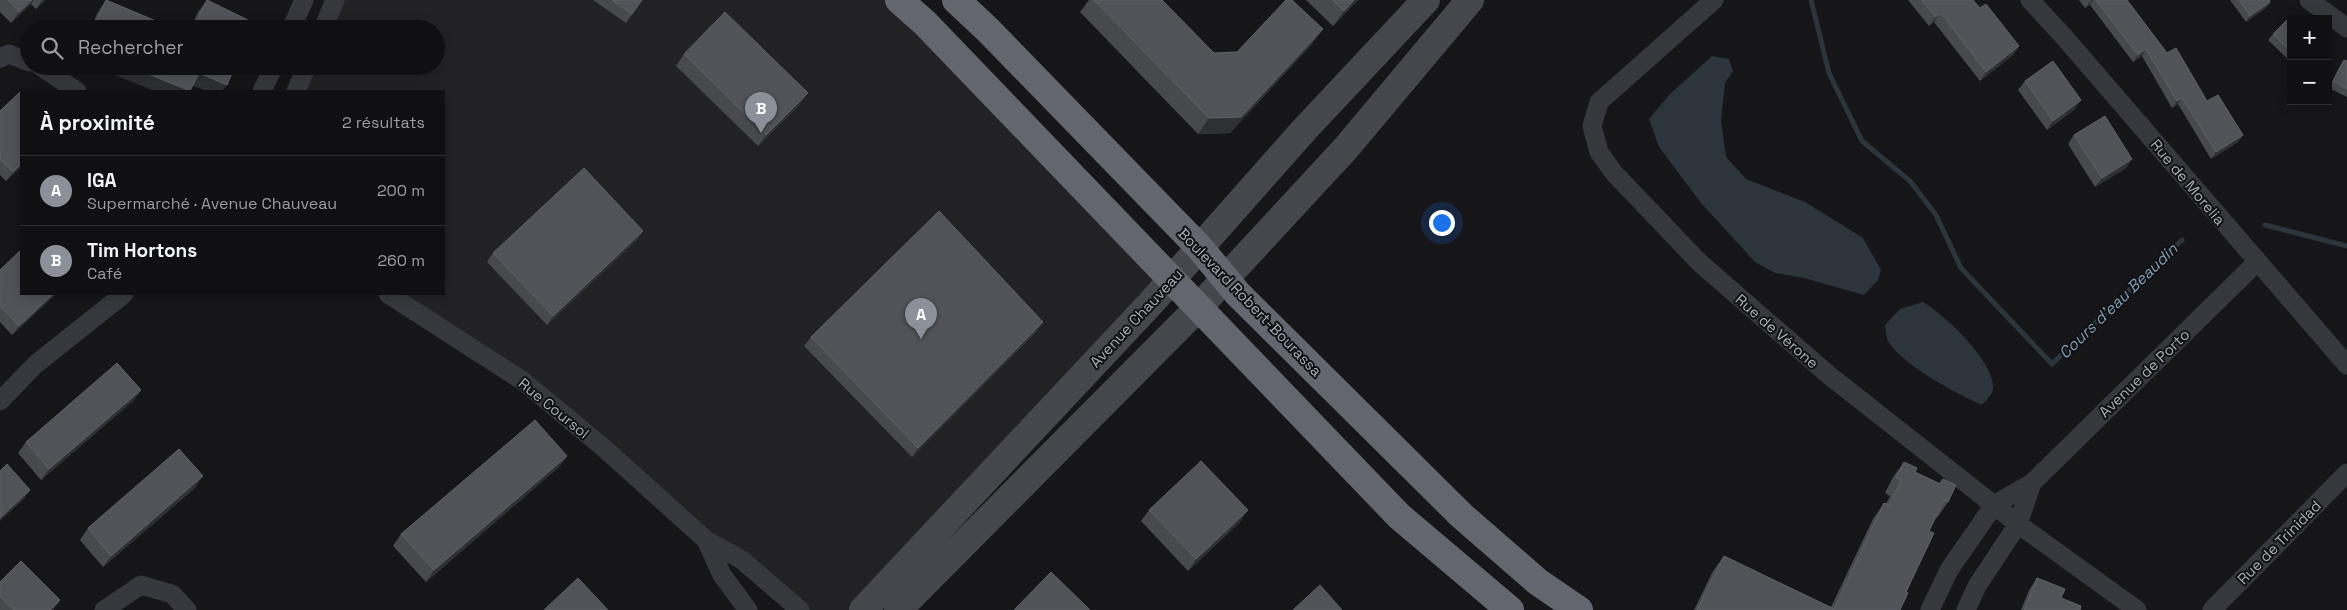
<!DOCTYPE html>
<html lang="fr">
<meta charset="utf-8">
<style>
:root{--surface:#101012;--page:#19191b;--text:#f1f3f6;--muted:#9c9d9f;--line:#303032;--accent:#8c9099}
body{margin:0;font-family:"Space Grotesk",sans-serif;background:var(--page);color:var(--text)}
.controls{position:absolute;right:15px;top:15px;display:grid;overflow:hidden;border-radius:0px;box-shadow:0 2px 12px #0003}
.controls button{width:45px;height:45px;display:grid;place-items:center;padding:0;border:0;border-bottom:1px solid var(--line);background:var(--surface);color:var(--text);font:25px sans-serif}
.you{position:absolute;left:1441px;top:222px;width:18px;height:18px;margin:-12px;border:4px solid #fff;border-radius:50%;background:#1a73e8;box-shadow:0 0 0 8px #1a73e833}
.badge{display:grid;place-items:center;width:32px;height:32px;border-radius:50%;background:var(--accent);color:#fff;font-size:16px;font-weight:700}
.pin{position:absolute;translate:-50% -41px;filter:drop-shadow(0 1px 2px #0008)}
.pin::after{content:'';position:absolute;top:26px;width:18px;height:15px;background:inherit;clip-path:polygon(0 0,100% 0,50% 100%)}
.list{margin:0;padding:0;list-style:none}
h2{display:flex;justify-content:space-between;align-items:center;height:65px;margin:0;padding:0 20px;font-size:21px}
h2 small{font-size:16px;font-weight:400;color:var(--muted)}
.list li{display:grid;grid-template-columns:32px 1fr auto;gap:15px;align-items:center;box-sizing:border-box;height:70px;padding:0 20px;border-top:1px solid var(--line)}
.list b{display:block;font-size:19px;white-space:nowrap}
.list p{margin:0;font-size:16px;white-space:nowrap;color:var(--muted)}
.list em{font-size:16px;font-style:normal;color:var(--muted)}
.icon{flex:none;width:28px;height:28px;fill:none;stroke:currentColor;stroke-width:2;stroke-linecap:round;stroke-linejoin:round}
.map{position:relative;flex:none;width:2347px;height:610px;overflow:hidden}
.search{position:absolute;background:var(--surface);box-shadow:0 2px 12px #0003;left:20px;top:20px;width:425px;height:55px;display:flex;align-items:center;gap:12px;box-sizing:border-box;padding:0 18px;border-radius:28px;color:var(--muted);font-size:19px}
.panel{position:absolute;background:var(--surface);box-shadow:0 2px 12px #0003;left:20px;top:90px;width:425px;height:205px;border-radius:0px}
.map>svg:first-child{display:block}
.built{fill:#222225}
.water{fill:#2c353c}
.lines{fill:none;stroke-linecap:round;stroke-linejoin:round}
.stream{stroke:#2c353c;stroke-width:5}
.street{stroke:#37383d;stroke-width:19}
.secondary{stroke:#45474d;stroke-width:28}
.highway{stroke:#63666e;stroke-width:28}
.wall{fill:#47494d}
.shaded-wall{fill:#2f3033}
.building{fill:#525359;stroke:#5f6168}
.labels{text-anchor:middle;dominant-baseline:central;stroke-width:4;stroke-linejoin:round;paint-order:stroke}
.street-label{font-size:15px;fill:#a8adb8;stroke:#111113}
.water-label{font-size:16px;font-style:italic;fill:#7f9bb3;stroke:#111113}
</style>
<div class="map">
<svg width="2347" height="610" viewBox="0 0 2347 610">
<rect width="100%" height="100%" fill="#161618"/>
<path class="built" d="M335 0H899L1171 280 863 610H800L605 449 388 294H444V91H296L307 66H436V29H323Z"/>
<path class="water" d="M1712 56 1729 59 1733 71 1725 83 1721 121 1726 157 1746 179 1805 202 1863 238 1881 270 1878 280 1864 295 1804 278 1775 273 1755 262 1701 203 1659 147 1649 119 1670 94Z
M1923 302C1945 315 1992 359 1993 386 1994 394 1987 399 1982 405 1957 394 1905 366 1890 344 1886 340 1886 331 1885 325L1900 309Z"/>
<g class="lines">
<path class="stream" d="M1811 0 1829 73 1862 141 1910 181 1936 215 1961 268 2052 364 2182 240
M2265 225 2347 246"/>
<path class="street" d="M1714 0 1599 102 1592 126 1599 152 1614 173 1700 263 1830 376 2018 524 2137 610
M2030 0 2065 38 2347 365
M2309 0 2347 28
M291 29 304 0
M323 29 335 0
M0 58 9 54 29 62
M40 66 77 91
M262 91 274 66
M296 91 307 66
M388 294 523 381 605 449 706 540 742 560 800 610
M0 401 36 364 124 294
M706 540 722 575 748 610
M104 610 141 585 172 594 187 610
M1930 610 1949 570 1994 505 2032 483 2257 262
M1966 610 1977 586 2018 524 2032 483
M2212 610 2347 473"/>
<path class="secondary" d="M863 610 1150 304 1304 130 1426 0
M898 610 1198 308 1346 148 1470 0"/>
<path class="highway" d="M899 0 925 23 1399 516 1510 610
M956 0 988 30 1200 248 1238 294 1462 516 1538 582 1579 610"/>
</g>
<path class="wall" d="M0 0H45L36 9 31 4 11 23 0 12Z
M106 0 175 29H90L98 12Z
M207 0 253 29H190L198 12Z
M593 0H642L626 23Z
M1089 0H1162L1214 53 1237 52 1312 44 1230 133 1198 134 1080 12Z
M1306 0H1358L1333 26Z
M1908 0H1973L1980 8 2019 46 2013 55 1980 81 1934 22 1929 26Z
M2079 0H2127L2167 53 2207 101 2243 135 2238 142 2211 159 2178 104 2172 108 2142 56 2133 62 2090 5 2085 8Z
M2230 0H2269L2270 2 2266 8 2246 22Z
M2291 19V62L2268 40 2273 34Z
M684 54 800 104 758 146 676 66Z
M2344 60 2347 61V97L2329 88 2340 66Z
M2025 81 2075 109 2047 130 2018 90Z
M0 111 21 167 6 181 0 175Z
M2074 135 2132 159 2126 168 2095 187 2068 144Z
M643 231 637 240 547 325 487 262 493 253Z
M0 270 56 294 12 335 0 322Z
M1037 331 912 457 804 346 811 337Z
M141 390 133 401 41 480 18 453 26 442Z
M567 456 559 467 426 582 393 546 401 534Z
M1904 462 1915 472 1939 483 1943 479 1948 502 1937 518 1936 517 1929 531 1900 610H1694L1713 571 1724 556 1831 607 1873 519 1884 503 1886 504 1890 496 1885 493 1893 477Z
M195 488 103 567 80 540 88 528Z
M1149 510 1240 522 1188 571 1141 521Z
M2037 578 2061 598 2080 610H2021L2029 590Z
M0 582 60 600 53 610H0Z"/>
<path class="shaded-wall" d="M32 0H34L31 4 11 23 19 12Z
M42 0H45L36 9Z
M1354 0H1358L1333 26 1344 11Z
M2092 0H2093L2090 5 2085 8 2090 2Z
M2270 2 2266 8 2246 22 2250 16Z
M1941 13 1934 22 1929 26 1936 17Z
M1323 29 1312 44 1230 133 1198 134 1209 118Z
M2019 46 2013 55 1980 81 1986 72Z
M2146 49 2142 56 2133 62 2138 55Z
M92 66H129L190 91H155Z
M199 73 227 85 222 91H207L191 85Z
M808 93 800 104 758 146 766 135Z
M2182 98 2178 104 2172 108 2177 101Z
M2081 100 2075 109 2047 130 2053 121Z
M2243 135 2238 142 2211 159 2216 152Z
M2132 159 2126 168 2095 187 2102 178Z
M21 164V167L6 181 13 172Z
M643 231 637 240 547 325 553 316Z
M53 294H56L12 335 19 326Z
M1043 322 1037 331 912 457 918 448Z
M141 390 133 401 41 480 49 469Z
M567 456 559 467 426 582 434 570Z
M203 476 195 488 103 567 111 556Z
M30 490 24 499 0 521V518Z
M1248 510 1240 522 1188 571 1196 559Z
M60 600 53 610H50Z"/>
<path class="building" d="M8 0H32L19 12Z
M106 0 175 29H93Z
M207 0 256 24 253 29H193Z
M612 0H642L632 14Z
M1094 0H1162L1214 53 1237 52 1286 0H1292L1323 29 1241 117 1209 118Z
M1333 0H1354L1344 11Z
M1921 0H1973L1980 8 1986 4 2019 46 1986 72 1941 13 1936 17Z
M2096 0H2127L2167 53 2176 48 2207 101 2218 95 2243 135 2216 152 2182 98 2177 101 2146 49 2138 55Z
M2239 0H2269L2270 2 2250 16Z
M725 12 808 93 766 135 684 54Z
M2292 15 2296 19H2291V52L2273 34Z
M2344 60 2347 61V89L2333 81Z
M2053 61 2081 100 2053 121 2025 81Z
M129 66H235L227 85 199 73 190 91Z
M22 90 23 91H21V164L13 172 0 159V111Z
M2105 116 2132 159 2102 178 2074 135Z
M584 168 643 231 553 316 493 253Z
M939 211 1043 322 918 448 811 337Z
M21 250V294H53L19 326 0 306V270Z
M117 363 141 390 49 469 26 442Z
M535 420 567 456 434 570 401 534Z
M179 449 203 476 111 556 88 528Z
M1201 461 1248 510 1196 559 1149 510Z
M1904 462 1917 468 1915 472 1940 484 1943 479 1956 485 1948 502 1944 500 1929 531 1934 533 1906 592 1908 593 1900 610H1697L1724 556 1834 609 1884 503 1889 505 1901 480 1896 478Z
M7 464 30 490 0 518V471Z
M21 561 60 600 50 610H14L0 596V582Z
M1051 572 1090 610H1014Z
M578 578 608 610H544Z
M2037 578 2065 589 2061 598 2081 606 2080 610H2024Z
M1320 585 1342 610H1293Z"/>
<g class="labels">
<g class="street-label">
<text transform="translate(2188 182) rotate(50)">Rue de Morelia</text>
<text transform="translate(1250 302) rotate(46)">Boulevard Robert-Bourassa</text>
<text transform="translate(1136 318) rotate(-47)">Avenue Chauveau</text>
<text transform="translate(1777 331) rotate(41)">Rue de Vérone</text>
<text transform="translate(2144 373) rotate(-44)">Avenue de Porto</text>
<text transform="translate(554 408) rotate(39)">Rue Coursol</text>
<text transform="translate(2279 542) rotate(-45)">Rue de Trinidad</text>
</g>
<g class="water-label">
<text transform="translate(2118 301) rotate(-44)">Cours d'eau Beaudin</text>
</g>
</g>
</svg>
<div class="controls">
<button>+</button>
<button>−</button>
</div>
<div class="you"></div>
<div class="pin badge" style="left:921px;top:339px">A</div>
<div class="pin badge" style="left:761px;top:133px">B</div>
<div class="search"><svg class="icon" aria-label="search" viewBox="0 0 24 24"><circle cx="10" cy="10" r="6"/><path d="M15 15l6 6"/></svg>Rechercher</div>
<section class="panel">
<h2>À proximité<small>2 résultats</small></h2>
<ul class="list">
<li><span class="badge">A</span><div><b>IGA</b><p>Supermarché · Avenue Chauveau</p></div><em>200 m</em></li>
<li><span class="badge">B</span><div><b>Tim Hortons</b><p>Café</p></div><em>260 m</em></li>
</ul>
</section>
</div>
